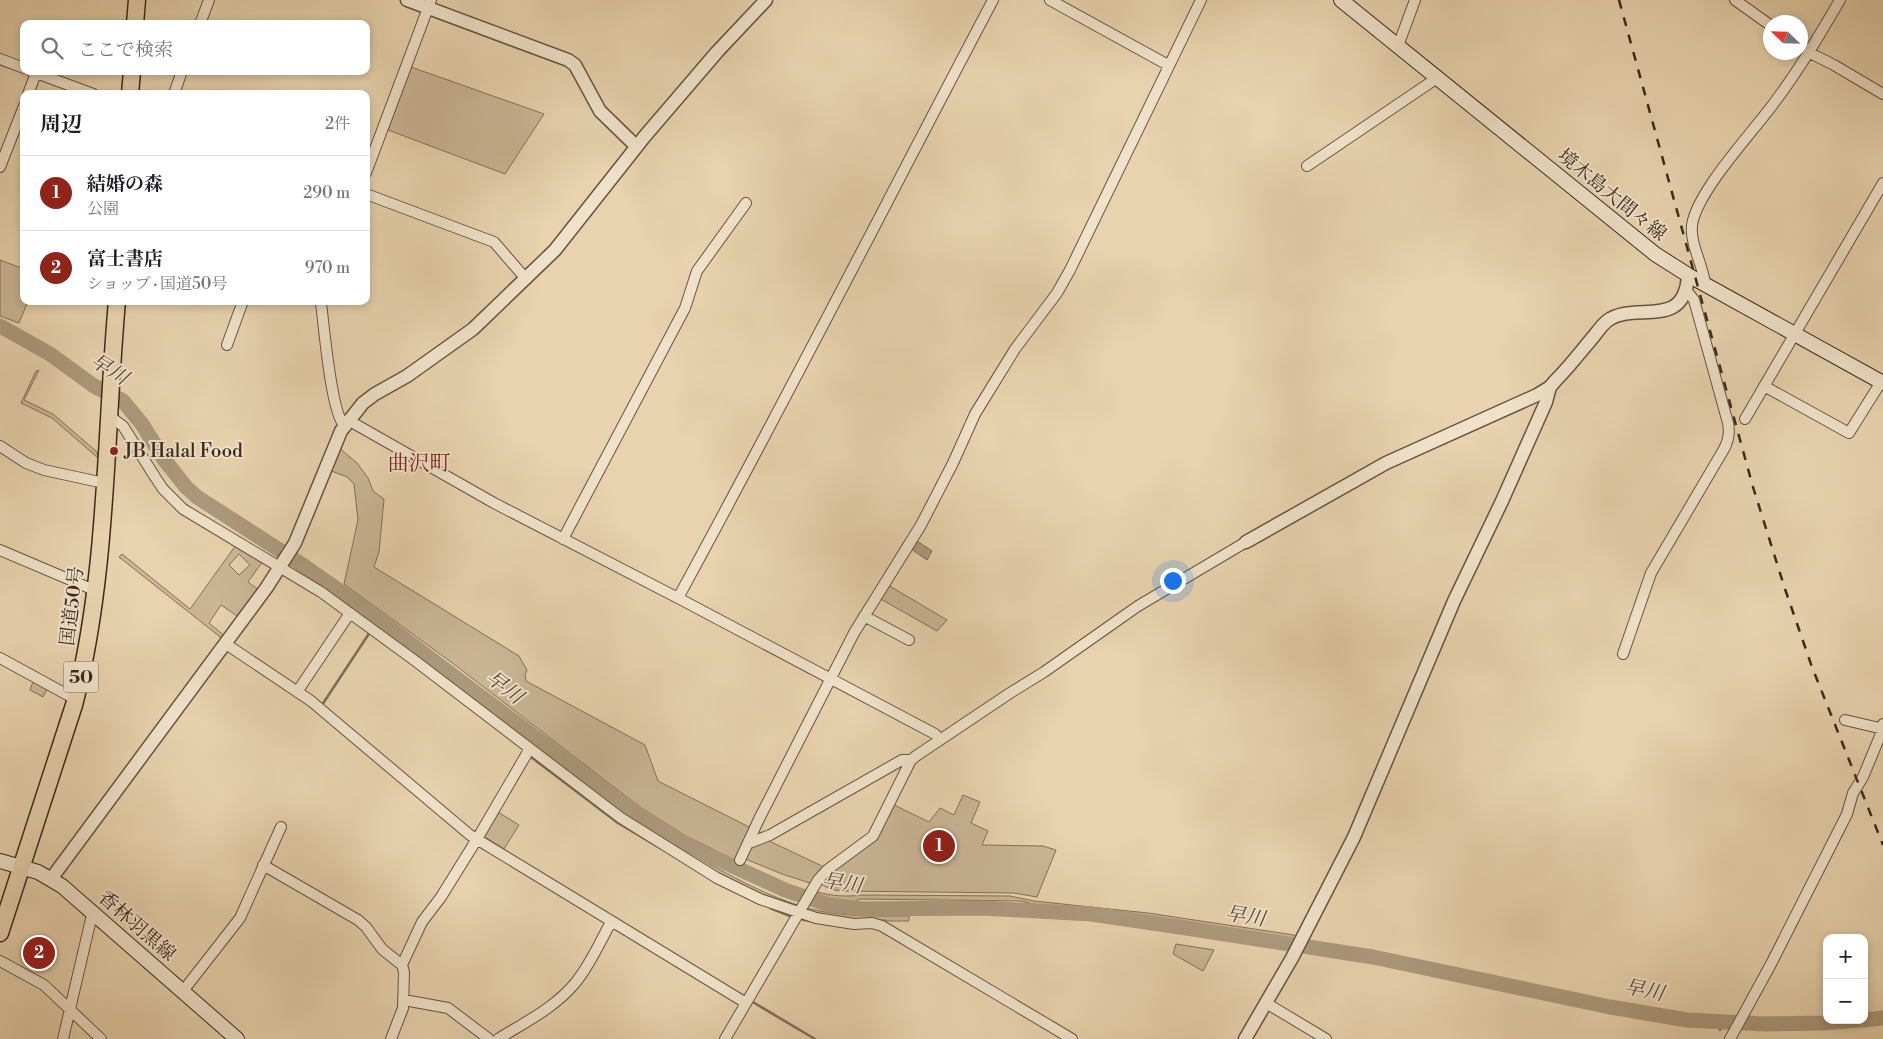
<!DOCTYPE html>
<html lang="ja">
<meta charset="utf-8">
<style>
:root{--surface:#fff;--page:#f2f2f2;--text:#202124;--muted:#757577;--line:#e0e0e0;--accent:#8f2418}
body{margin:0;font-family:"Libre Bodoni","Noto Serif JP",serif;background:var(--page);color:var(--text)}
.controls{position:absolute;right:15px;bottom:15px;display:grid;overflow:hidden;border-radius:10px;box-shadow:0 2px 8px #0003}
.controls button{width:45px;height:45px;display:grid;place-items:center;padding:0;border:0;border-bottom:1px solid var(--line);background:var(--surface);color:var(--text);font:25px sans-serif}
.compass{position:absolute;left:1763px;top:15px;width:45px;height:45px;border-radius:50%;background:var(--surface);box-shadow:0 2px 8px #0003;rotate:293deg}
.you{position:absolute;left:1172px;top:580px;width:18px;height:18px;margin:-12px;border:4px solid #fff;border-radius:50%;background:#1a73e8;box-shadow:0 0 0 8px #1a73e833}
.badge{display:grid;place-items:center;width:32px;height:32px;border-radius:50%;background:var(--accent);color:#fff;font-size:16px;font-weight:700}
.pin{position:absolute;translate:-50% -50%;border:2px solid #fff;box-shadow:0 1px 5px #0006}
.list{margin:0;padding:0;list-style:none}
h2{display:flex;justify-content:space-between;align-items:center;height:65px;margin:0;padding:0 20px;font-size:21px}
h2 small{font-size:16px;font-weight:400;color:var(--muted)}
.list li{display:grid;grid-template-columns:32px 1fr auto;gap:15px;align-items:center;box-sizing:border-box;height:75px;padding:0 20px;border-top:1px solid var(--line)}
.list b{display:block;font-size:19px;white-space:nowrap}
.list p{margin:0;font-size:16px;white-space:nowrap;color:var(--muted)}
.list em{font-size:16px;font-style:normal;color:var(--muted)}
.icon{flex:none;width:28px;height:28px;fill:none;stroke:currentColor;stroke-width:2;stroke-linecap:round;stroke-linejoin:round}
.map{position:relative;flex:none;width:1883px;height:1039px;overflow:hidden}
.search{position:absolute;background:var(--surface);box-shadow:0 2px 8px #0003;left:20px;top:20px;width:350px;height:55px;display:flex;align-items:center;gap:12px;box-sizing:border-box;padding:0 18px;border-radius:10px;color:var(--muted);font-size:19px}
.panel{position:absolute;background:var(--surface);box-shadow:0 2px 8px #0003;left:20px;top:90px;width:350px;height:215px;border-radius:10px}
.map>svg:first-child{display:block}
.green{fill:#cbb696;stroke:#83705a;fill-rule:evenodd}
.water{fill:#ad9a7d;stroke:#7f6d57}
.lines{fill:none;stroke-linecap:round;stroke-linejoin:round}
.stream{stroke:#7f6d57;stroke-width:2.5}
.river{stroke:#ad9a7d;stroke-width:15}
.minor-casing{stroke:#665442;stroke-width:12}
.tertiary-casing{stroke:#665442;stroke-width:15}
.secondary-casing{stroke:#3b2a1e;stroke-width:16}
.trunk-casing{stroke:#3b2a1e;stroke-width:19}
.minor{stroke:#f0e2ca;stroke-width:10}
.tertiary{stroke:#f0e2ca;stroke-width:12}
.secondary{stroke:#f0e2ca;stroke-width:14}
.trunk{stroke:#e8d3ae;stroke-width:16}
.rail{stroke:#3b2a1e;stroke-width:2.5;stroke-dasharray:9 9;stroke-linecap:butt}
.poi-dot{fill:#8f2418;stroke:#f0e2ca;stroke-width:2}
.labels{text-anchor:middle;dominant-baseline:central;stroke-width:4;stroke-linejoin:round;paint-order:stroke}
.shield{fill:#f0e2ca;stroke:#716152;stroke-width:1}
.shield-label{font-size:18px;font-weight:bold;fill:#3b2a1e}
.street-label{font-size:19px;fill:#3b2a1e;stroke:#f0e2ca}
.poi-label{font-size:19px;fill:#3b2a1e;stroke:#f0e2ca;text-anchor:start}
.water-label{font-size:20px;font-style:italic;fill:#584636;stroke:#f0e2ca}
.quarter-label{font-size:21px;fill:#7a1f14;stroke:#f0e2ca}
</style>
<div class="map">
<svg width="1883" height="1039" viewBox="0 0 1883 1039">
<rect width="100%" height="100%" fill="#e8d3ae"/>
<filter id="stains"><feTurbulence type="fractalNoise" baseFrequency=".004" numOctaves="4"/><feColorMatrix values="0 0 0 0 .2 0 0 0 0 .09 0 0 0 0 .02 0 0 0 .5 -.17"/></filter>
<radialGradient id="worn" r=".72"><stop offset=".6" stop-color="#630" stop-opacity="0"/><stop offset="1" stop-color="#630" stop-opacity=".3"/></radialGradient>
<path class="green" d="M411 67 544 114 505 174 388 130Z
M0 260 24 269V286L20 295 24 297V301H28L19 323 0 316Z
M39 370 24 400 53 414 97 452 98 458 52 418 21 403 36 371Z
M338 447 357 463 368 478 373 491 384 499 379 552 374 567 519 656 527 670 525 675 526 681 645 745 658 781 749 827 750 830 737 861 686 836 640 807 451 662 344 584 358 520 354 484 347 477 329 470Z
M236 545 263 561 248 582 260 591 240 618 221 605 209 623 226 637 224 640 119 557 122 554 190 609ZM239 554 250 565 239 575 229 565Z
M888 585 947 620 937 631 879 598Z
M34 679 48 687 43 697 30 690Z
M493 714C568 770 641 828 724 872 752 887 781 901 811 909 843 917 876 916 909 916V921H887L885 920 848 921 793 908 747 890 620 816Z
M963 795 980 802 971 823 988 831 982 845 1043 846 1056 850 1037 897 1014 893 840 891 830 889 821 884 827 875 876 837 892 804 929 822 940 808 954 815Z
M498 812 519 825 504 849 483 836Z
M767 840 824 867 810 883 782 874 743 858 750 849Z
M817 892C832 896 846 897 862 895L1010 896 1034 901 1148 913 1294 935 1297 937 1296 940 1148 917 1073 907 1041 906 1021 901 858 899 857 902 831 899 815 894Z
M1176 944 1214 950 1203 971 1173 954Z"/>
<path class="water" d="M917 541 932 551 927 560 911 549Z"/>
<g class="lines">
<path class="stream" d="M363 613 365 609
M322 705 370 632
M531 757 618 823 660 848
M770 908 790 916
M803 920 811 921
M751 1001 815 1039
M1720 1030 1723 1023"/>
<path class="river" d="M0 326 50 354 94 386 123 401 142 424 163 458 186 487 197 497 301 564 365 609 633 811 674 837 704 853 785 890 829 905 863 909 983 908 1091 914 1180 927 1373 957 1610 1007 1687 1020 1765 1024 1822 1023 1860 1020
M1864 1020 1883 1018"/>
<defs>
<path id="minor" d="M1050 0 1168 65
M1735 0 1770 25
M200 24 209 0
M1800 43 1810 53 1834 65 1883 94
M1398 46 1415 0
M0 59 24 68
M31 71 93 94
M28 94 36 73
M174 94 182 71
M1307 166 1437 78
M0 167 24 106
M366 173 431 0
M366 194 494 242 526 279
M1705 284C1703 264 1690 245 1692 225 1697 191 1753 132 1774 103 1799 70 1819 36 1840 0
M321 303C324 326 331 412 344 425
M227 345 243 301
M1764 386 1849 433 1881 382
M108 415 123 426 155 477 163 489 183 509 321 592 414 660 621 818 717 878 760 899 816 918 854 924 872 923 882 926 1072 1039
M1745 419 1883 183
M348 420 494 503 678 598 935 734 940 739
M0 446 26 463 44 470 104 483
M563 539 685 308 697 271 746 203
M0 550 87 587 95 590
M678 598C786 400 888 199 993 0
M864 616 909 640
M226 644 311 701 470 835 746 1003
M1623 654 1651 573 1724 449C1729 440 1730 433 1728 423L1694 300 1687 291
M0 658 75 699
M297 692 350 613
M1845 720 1883 729
M749 843 770 835 902 760H911
M740 860 759 819 854 633 921 525 953 463 975 414 1015 349 1057 293 1070 270 1201 0
M263 865 358 920 366 927 382 949 402 965 404 972 403 1008 391 1039
M0 961 44 985 101 1039
M402 965 422 922 441 897 477 839 529 750
M183 991 240 918 281 827
M404 1000 448 1008 489 1039
M1266 1003 1326 1039
M63 1039 91 919 94 913
M498 1039C524 1023 556 1007 576 982 590 965 600 942 611 922
M725 1039 818 880 827 870 873 836 911 760 916 756 1010 693 1044 672 1138 606 1246 542
M1730 1039 1771 964 1847 814 1853 793 1863 777 1880 736 1883 724"/>
<path id="tertiary" d="M407 0 568 60 575 65 600 111 636 146
M1246 542 1386 463 1537 395 1550 387 1556 380C1570 366 1582 350 1594 336 1598 331 1602 325 1607 321 1634 300 1685 332 1688 275
M51 879 267 587 295 543 341 431 363 403 375 394 407 376 473 329 555 250 645 136 717 52 766 0
M1245 1039 1292 958 1354 837 1454 601 1502 501 1546 402 1550 387"/>
<path id="secondary" d="M1341 0 1655 254 1688 275 1883 383
M0 861 38 872 62 886 237 1039"/>
<path id="trunk" d="M135 24 137 0
M130 94 132 71
M0 933 74 705C108 575 105 434 117 301"/>
</defs>
<use href="#minor" class="minor-casing"/>
<use href="#tertiary" class="tertiary-casing"/>
<use href="#secondary" class="secondary-casing"/>
<use href="#trunk" class="trunk-casing"/>
<use href="#minor" class="minor"/>
<use href="#tertiary" class="tertiary"/>
<use href="#secondary" class="secondary"/>
<use href="#trunk" class="trunk"/>
<path class="rail" d="M1619 0 1753 487 1785 589 1812 667 1883 845"/>
</g>
<circle class="poi-dot" cx="114" cy="451" r="5"/>
<g class="labels">
<rect class="shield" x="63.5" y="661.5" width="35" height="31" rx="4"/>
<g class="shield-label">
<text x="81" y="677">50</text>
</g>
<g class="street-label">
<text transform="translate(1612 195) rotate(39)">境木島大間々線</text>
<text transform="translate(72 606) rotate(-83)">国道50号</text>
<text transform="translate(137 926) rotate(41)">香林羽黒線</text>
</g>
<g class="poi-label">
<text x="124" y="451">JB Halal Food</text>
</g>
<g class="water-label">
<text transform="translate(109 370) rotate(32)">早川</text>
<text transform="translate(504 688) rotate(37)">早川</text>
<text transform="translate(842 884) rotate(9)">早川</text>
<text transform="translate(1245 917) rotate(9)">早川</text>
<text transform="translate(1644 991) rotate(11)">早川</text>
</g>
<g class="quarter-label">
<text x="419" y="464">曲沢町</text>
</g>
</g>
<rect width="100%" height="100%" filter="url(#stains)"/>
<rect width="100%" height="100%" fill="url(#worn)"/>
</svg>
<div class="controls">
<button>+</button>
<button>−</button>
</div>
<svg class="compass" viewBox="-18 -18 36 36"><path d="M0-13l5 13h-10z" fill="#e53935"/><path d="M0 13l5-13h-10z" fill="#757577"/></svg>
<div class="you"></div>
<div class="pin badge" style="left:939px;top:846px">1</div>
<div class="pin badge" style="left:39px;top:953px">2</div>
<div class="search"><svg class="icon" aria-label="search" viewBox="0 0 24 24"><circle cx="10" cy="10" r="6"/><path d="M15 15l6 6"/></svg>ここで検索</div>
<section class="panel">
<h2>周辺<small>2件</small></h2>
<ul class="list">
<li><span class="badge">1</span><div><b>結婚の森</b><p>公園</p></div><em>290 m</em></li>
<li><span class="badge">2</span><div><b>富士書店</b><p>ショップ · 国道50号</p></div><em>970 m</em></li>
</ul>
</section>
</div>
